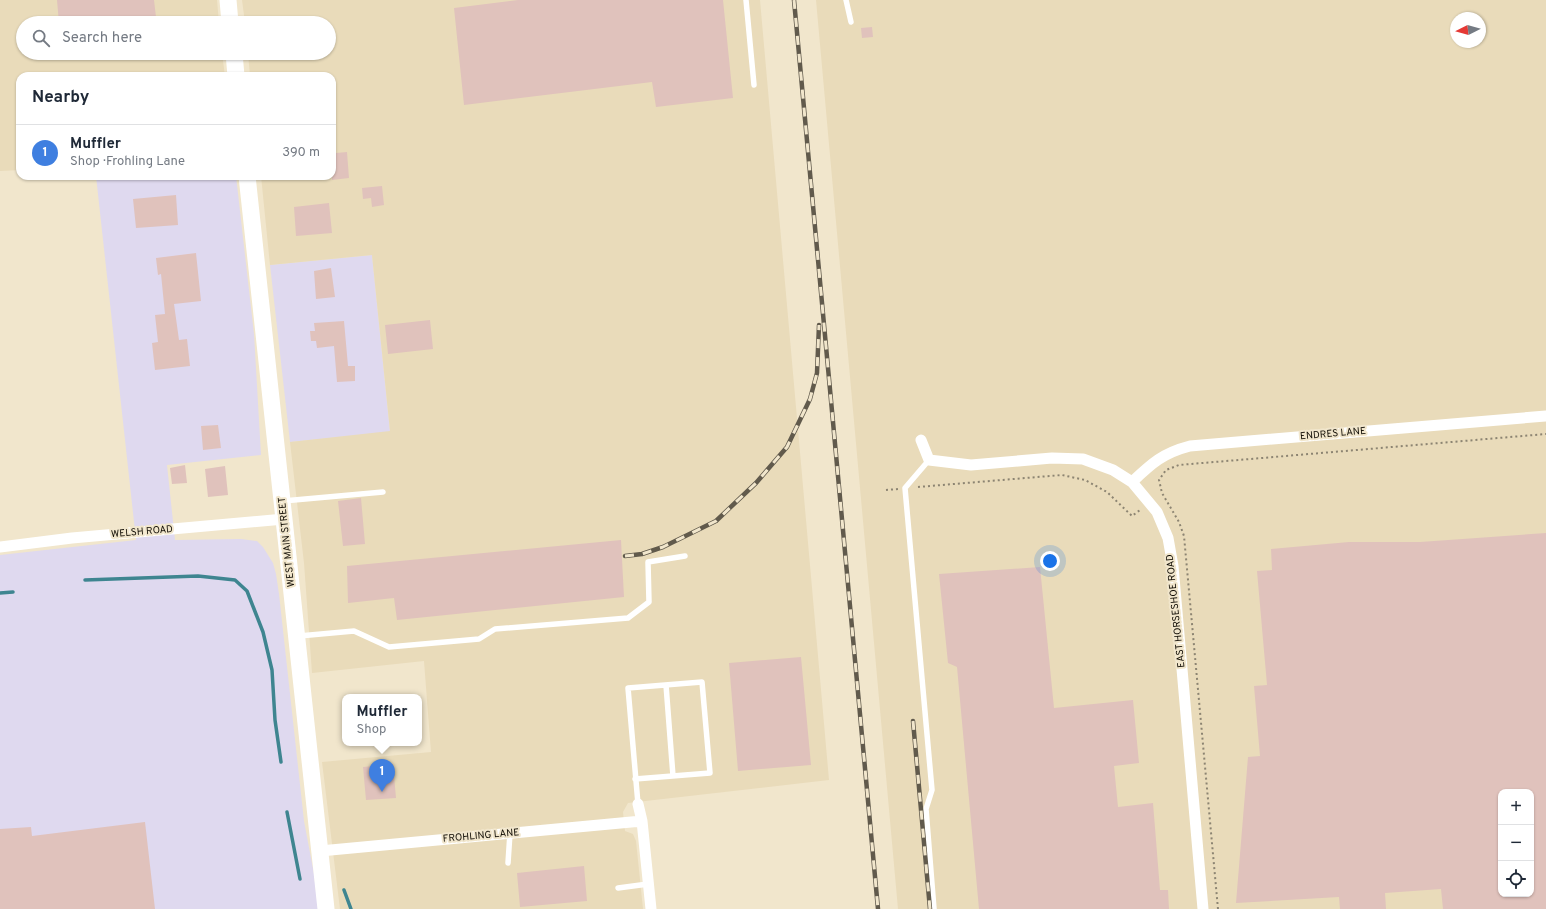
<!DOCTYPE html>
<meta charset="utf-8">
<style>
:root{--surface:#fff;--page:#f6f6f7;--text:#1f2937;--muted:#747a83;--line:#e0e1e3;--accent:#0b8043}
body{margin:0;font-family:Overpass,sans-serif;background:var(--page);color:var(--text)}
.controls{position:absolute;right:12px;bottom:12px;display:grid;overflow:hidden;border-radius:8px;box-shadow:0 1px 3px #0004}
.controls button{width:36px;height:36px;display:grid;place-items:center;padding:0;border:0;border-bottom:1px solid var(--line);background:var(--surface);color:var(--text);font:20px sans-serif}
.compass{position:absolute;left:1450px;top:12px;width:36px;height:36px;border-radius:50%;background:var(--surface);box-shadow:0 1px 3px #0004;rotate:264deg}
.you{position:absolute;left:1050px;top:561px;width:14px;height:14px;margin:-10px;border:3px solid #fff;border-radius:50%;background:#1a73e8;box-shadow:0 0 0 6px #1a73e833}
.badge{display:grid;place-items:center;width:26px;height:26px;border-radius:50%;background:var(--accent);color:#fff;font-size:13px;font-weight:700}
.pin{position:absolute;translate:-50% -33px;filter:drop-shadow(0 1px 2px #0008)}
.pin::after{content:'';position:absolute;top:21px;width:14px;height:12px;background:inherit;clip-path:polygon(0 0,100% 0,50% 100%)}
.popup{position:absolute;left:342px;top:694px;width:80px;height:52px;box-sizing:border-box;display:grid;place-content:center;border-radius:8px;background:var(--surface);filter:drop-shadow(0 1px 3px #0005);font-size:13px;white-space:nowrap;color:var(--muted)}
.popup b{font-size:15px;color:var(--text)}
.popup::after{content:'';position:absolute;left:50%;top:100%;margin-left:-8px;border:8px solid transparent;border-top-color:var(--surface)}
.list{margin:0;padding:0;list-style:none}
h2{display:flex;justify-content:space-between;align-items:center;height:52px;margin:0;padding:0 16px;font-size:17px}
h2 small{font-size:13px;font-weight:400;color:var(--muted)}
.list li{display:grid;grid-template-columns:26px 1fr auto;gap:12px;align-items:center;box-sizing:border-box;height:56px;padding:0 16px;border-top:1px solid var(--line)}
.list b{display:block;font-size:15px;white-space:nowrap}
.list p{margin:0;font-size:13px;white-space:nowrap;color:var(--muted)}
.list em{font-size:13px;font-style:normal;color:var(--muted)}
.icon{flex:none;width:22px;height:22px;fill:none;stroke:currentColor;stroke-width:2;stroke-linecap:round;stroke-linejoin:round}
.map{position:relative;flex:none;width:1546px;height:909px;overflow:hidden}
.search{position:absolute;background:var(--surface);box-shadow:0 1px 3px #0004;left:16px;top:16px;width:320px;height:44px;display:flex;align-items:center;gap:10px;box-sizing:border-box;padding:0 14px;border-radius:22px;color:var(--muted);font-size:15px}
.panel{position:absolute;background:var(--surface);box-shadow:0 1px 3px #0004;left:16px;top:72px;width:320px;height:108px;border-radius:12px}
.map>svg:first-child{display:block}
.commercial{fill:#dfd9ef}
.built{fill:#e9dbba;fill-rule:evenodd}
.lines{fill:none;stroke-linecap:round;stroke-linejoin:round}
.stream{stroke:#3e8590;stroke-width:3.5}
.building{fill:#e0c2bc;fill-rule:evenodd}
.path{stroke:#8c8472;stroke-width:2;stroke-dasharray:2 3;stroke-linecap:butt}
.service{stroke:#fff;stroke-width:5.5}
.minor{stroke:#fff;stroke-width:11}
.primary{stroke:#fff;stroke-width:17}
.rail-casing{stroke:#615a4c;stroke-width:4.5}
.rail{stroke:#f1e6cc;stroke-width:3;stroke-dasharray:9;stroke-linecap:butt}
.labels{text-anchor:middle;dominant-baseline:central;stroke-width:4;stroke-linejoin:round;paint-order:stroke}
.street-label{font-size:10px;fill:#100c04;stroke:#f1e6cc}
</style>
<div class="map">
<svg width="1546" height="909" viewBox="0 0 1546 909">
<rect width="100%" height="100%" fill="#f1e6cc"/>
<path class="commercial" d="M96 176H236L254 334 261 455 167 465 175 540 241 539 257 541 263 547 273 563 276 574 279 594 304 821 314 874 318 909H0V555L136 540Z
M372 255 390 432 290 442 270 265Z"/>
<path class="built" d="M0 0H217L219 23H23V53H222L225 76H20V170L0 171Z
M242 0H760L829 780 628 803 623 812 625 831 633 834 636 841 643 909H340L322 762 431 752 424 661 312 673 304 563 290 442 390 431 372 255 270 265 261 176H332V76H250L248 53H329V23H245Z
M816 0H1546V909H898ZM1456 18H1480V42H1456ZM1501 792H1531V894H1501Z"/>
<g class="lines">
<path class="stream" d="M85 580 198 576 235 580 247 591 263 632 272 670 275 720 281 762
M0 593 13 592
M287 812 300 879
M344 890 351 909"/>
</g>
<path class="building" d="M57 0H154L156 17 80 23H59Z
M518 0H723L733 98 656 107 652 82 464 105 454 8Z
M872 27 873 37 862 38 861 28Z
M347 152 349 178 332 180V156H336V153Z
M382 186 384 205 372 207 371 198 363 199 362 188Z
M176 195 178 225 136 228 133 199Z
M329 203 332 233 296 236 294 207Z
M196 253 201 301 174 304 179 340 187 339 190 366 155 370 152 343 158 342 155 315 165 314 161 274 158 275 156 258Z
M331 268 335 297 316 299 314 271Z
M430 320 433 349 388 354 385 325Z
M344 321 348 366H355V381L337 382 334 346 317 348 316 341H311L310 331H315L314 323Z
M218 425 221 448 203 450 201 426Z
M185 465 187 483 172 484 170 468Z
M225 466 228 495 208 497 205 469Z
M361 498 365 544 343 546 338 501Z
M1546 533V909H1443L1441 889 1385 893 1386 909H1340L1339 897 1236 903 1248 757 1260 756 1254 686 1267 685 1257 571 1272 570 1271 549 1349 542H1420ZM1501 792H1531V894H1501Z
M621 540 624 597 397 620 394 598 348 603 347 566Z
M1040 567 1054 708 1133 700 1139 763 1114 766 1118 807 1153 803 1160 890H1168L1169 909H979L957 667 948 663 939 574Z
M801 657 811 765 738 771 729 663Z
M393 764 396 798 366 800 363 767Z
M145 822 155 909H0V829L31 827 32 836Z
M584 866 587 901 520 907 517 873Z"/>
<g class="lines">
<path class="path" d="M918 487 1062 475 1085 480 1107 492 1132 516 1140 510
M886 490 898 489
M1218 909 1184 536 1179 522 1162 493 1159 480 1166 470 1179 465 1546 434"/>
<path class="service" d="M746 0 754 85
M846 0 851 22
M929 460 905 488 932 790 926 809 934 909
M283 501 383 492
M299 636 354 631 389 647 479 639 495 629 628 618 649 602 648 562 685 556
M666 685 673 776
M635 779 710 773 702 682 628 688 638 804
M508 863 510 833
M618 888 648 884"/>
<path class="minor" d="M921 440 929 460 971 465 1052 458 1083 459 1113 470 1132 482 1157 512 1168 538 1173 566 1203 909
M1132 482C1152 463 1163 453 1190 446L1546 416
M0 547 72 538 284 519
M638 804 642 821 651 909
M320 851 642 821"/>
<path class="primary" d="M228 0 230 23
M234 53 236 76
M247 176 326 909"/>
<defs>
<path id="rail" d="M794 0 878 909
M625 556 642 554 663 547 716 521 756 483 787 447 810 399 817 373 819 325
M913 721 930 909"/>
</defs>
<use href="#rail" class="rail-casing"/>
<use href="#rail" class="rail"/>
</g>
<g class="labels">
<g class="street-label">
<text transform="translate(1333 434) rotate(-5)">ENDRES LANE</text>
<text transform="translate(142 532) rotate(-5)">WELSH ROAD</text>
<text transform="translate(287 542) rotate(-96)">WEST MAIN STREET</text>
<text transform="translate(1176 611) rotate(-96)">EAST HORSESHOE ROAD</text>
<text transform="translate(481 836) rotate(-5)">FROHLING LANE</text>
</g>
</g>
</svg>
<div class="controls">
<button>+</button>
<button>−</button>
<button><svg class="icon" aria-label="locate" viewBox="0 0 24 24"><circle cx="12" cy="12" r="6"/><path d="M12 2v4M12 18v4M2 12h4M18 12h4"/></svg></button>
</div>
<svg class="compass" viewBox="-18 -18 36 36"><path d="M0-13l5 13h-10z" fill="#e53935"/><path d="M0 13l5-13h-10z" fill="#747a83"/></svg>
<div class="you"></div>
<div class="pin badge" style="left:382px;top:792px;background:#3f7fe0">1</div>
<div class="popup"><b>Muffler</b>Shop</div>
<div class="search"><svg class="icon" aria-label="search" viewBox="0 0 24 24"><circle cx="10" cy="10" r="6"/><path d="M15 15l6 6"/></svg>Search here</div>
<section class="panel">
<h2>Nearby<small></small></h2>
<ul class="list">
<li><span class="badge" style="background:#3f7fe0">1</span><div><b>Muffler</b><p>Shop · Frohling Lane</p></div><em>390 m</em></li>
</ul>
</section>
</div>
